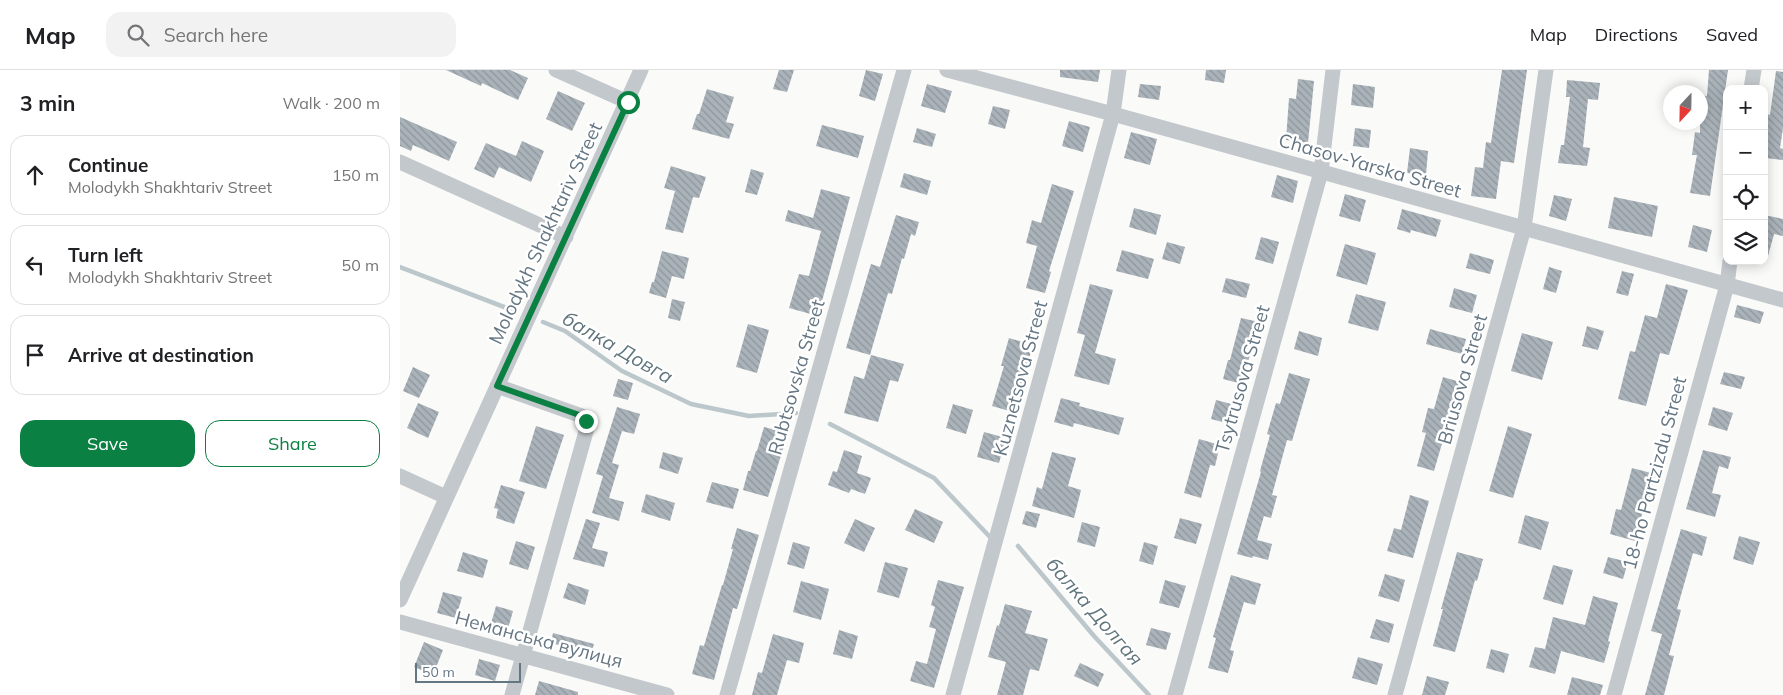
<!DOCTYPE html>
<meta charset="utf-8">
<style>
:root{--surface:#fff;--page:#f2f2f2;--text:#202124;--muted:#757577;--line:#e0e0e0;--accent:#0b8043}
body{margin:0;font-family:Mulish,sans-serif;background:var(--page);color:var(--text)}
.controls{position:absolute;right:15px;top:15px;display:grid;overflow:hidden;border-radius:10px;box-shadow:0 2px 12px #0003}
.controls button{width:45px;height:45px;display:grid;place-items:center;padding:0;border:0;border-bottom:1px solid var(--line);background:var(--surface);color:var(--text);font:25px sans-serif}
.compass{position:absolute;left:1263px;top:15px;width:45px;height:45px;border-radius:50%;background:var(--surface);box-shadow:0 2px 12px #0003;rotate:202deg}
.scale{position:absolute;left:15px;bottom:12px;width:106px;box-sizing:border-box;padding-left:5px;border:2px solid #657683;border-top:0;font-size:14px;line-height:18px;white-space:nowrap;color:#657683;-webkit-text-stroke:4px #fff;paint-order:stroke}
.stop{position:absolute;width:15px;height:15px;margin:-11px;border:4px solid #0b8043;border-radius:50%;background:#fff}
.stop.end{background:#0b8043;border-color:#fff;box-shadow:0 1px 5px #0008}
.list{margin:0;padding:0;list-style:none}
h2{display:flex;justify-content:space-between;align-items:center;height:65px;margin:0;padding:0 20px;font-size:21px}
h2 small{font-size:16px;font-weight:400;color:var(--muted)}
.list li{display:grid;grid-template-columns:32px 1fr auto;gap:15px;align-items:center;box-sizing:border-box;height:80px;margin:0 10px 10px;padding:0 10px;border:1px solid var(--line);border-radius:15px}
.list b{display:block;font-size:19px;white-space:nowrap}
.list p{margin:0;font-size:16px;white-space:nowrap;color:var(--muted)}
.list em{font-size:16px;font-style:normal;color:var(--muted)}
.actions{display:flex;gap:10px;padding:15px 20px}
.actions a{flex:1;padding:11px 0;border:1px solid var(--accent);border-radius:15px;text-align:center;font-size:18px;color:var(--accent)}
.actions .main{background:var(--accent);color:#fff}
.icon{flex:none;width:28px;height:28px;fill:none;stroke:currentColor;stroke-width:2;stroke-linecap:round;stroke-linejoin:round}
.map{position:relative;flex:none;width:1383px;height:625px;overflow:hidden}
header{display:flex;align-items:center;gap:30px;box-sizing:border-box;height:70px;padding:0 25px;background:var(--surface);border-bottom:1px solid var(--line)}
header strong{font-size:24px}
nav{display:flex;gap:28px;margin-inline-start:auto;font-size:18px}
.search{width:350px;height:45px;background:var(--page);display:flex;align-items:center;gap:12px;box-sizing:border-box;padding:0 18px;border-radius:15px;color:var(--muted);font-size:19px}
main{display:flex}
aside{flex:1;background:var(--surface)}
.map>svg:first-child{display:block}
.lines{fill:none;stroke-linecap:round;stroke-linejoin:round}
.stream{stroke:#bbc7cb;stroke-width:4.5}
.building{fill:url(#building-back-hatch)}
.street{stroke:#c3c8cc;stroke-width:15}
.route{stroke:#0b8043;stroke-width:6}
.labels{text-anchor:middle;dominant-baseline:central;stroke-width:5;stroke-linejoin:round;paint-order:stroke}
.street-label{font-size:19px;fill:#657683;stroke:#fff}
.water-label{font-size:20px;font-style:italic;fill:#60757c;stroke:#fff}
</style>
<header>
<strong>Map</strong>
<div class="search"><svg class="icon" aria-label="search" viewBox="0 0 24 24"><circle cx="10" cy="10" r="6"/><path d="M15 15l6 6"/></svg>Search here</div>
<nav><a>Map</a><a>Directions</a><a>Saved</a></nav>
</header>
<main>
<aside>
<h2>3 min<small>Walk · 200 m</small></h2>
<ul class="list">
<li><svg class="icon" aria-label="ahead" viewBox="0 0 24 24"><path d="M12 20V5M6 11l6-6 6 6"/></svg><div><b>Continue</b><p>Molodykh Shakhtariv Street</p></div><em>150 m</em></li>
<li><svg class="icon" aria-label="left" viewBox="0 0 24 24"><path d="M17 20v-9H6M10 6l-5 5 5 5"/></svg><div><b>Turn left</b><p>Molodykh Shakhtariv Street</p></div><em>50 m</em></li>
<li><svg class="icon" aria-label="arrive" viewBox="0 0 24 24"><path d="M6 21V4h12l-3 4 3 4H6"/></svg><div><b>Arrive at destination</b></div></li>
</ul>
<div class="actions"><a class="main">Save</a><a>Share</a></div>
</aside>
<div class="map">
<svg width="1383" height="625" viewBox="0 0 1383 625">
<defs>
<pattern id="building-back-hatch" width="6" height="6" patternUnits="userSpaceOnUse" patternTransform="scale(1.25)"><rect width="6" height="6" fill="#aab3b9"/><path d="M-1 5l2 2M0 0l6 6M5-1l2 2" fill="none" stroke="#8e969c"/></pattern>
</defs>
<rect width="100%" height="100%" fill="#fafaf8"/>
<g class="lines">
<path class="stream" d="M0 197 112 240
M143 252 165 261 222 301 291 334 349 346 396 343
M430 354 534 408 590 467
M618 476 694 566 749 625"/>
</g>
<path class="building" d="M46 0H110L128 8 118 30 82 13 81 16Z
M379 0H394L387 22 373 19Z
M466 0 483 4 475 31 459 26Z
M660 0H700L698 12 660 7Z
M806 0H826L824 13 805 10Z
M1102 0H1127L1114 93 1101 91 1096 129 1071 126 1075 97 1083 98 1086 72 1091 73Z
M1309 0H1328L1310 126 1290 123 1297 85H1292L1295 62 1300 63V25L1307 26Z
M1376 1 1383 2V58L1380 78 1383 79V90L1366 88 1368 69 1364 68 1367 44 1370 45Z
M898 9 914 11 908 73 886 70 889 28 896 29Z
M1167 10 1200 13 1198 30 1188 29 1183 77 1190 78 1187 96 1158 93 1161 75H1164L1170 27H1166Z
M527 14 552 21 545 43 521 36Z
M740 14 761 16 759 30 738 27Z
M953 14 975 17 973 38 951 35Z
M307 19 334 27 326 52 334 54 329 69 292 59 297 44H299Z
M158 21 185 33 172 61 146 49Z
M593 36 610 40 605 59 588 54Z
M0 47 57 72 49 91 13 75 11 81 0 76Z
M669 51 690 57 683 82 662 76Z
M422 55 464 66 458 88 416 76Z
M517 58 536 64 532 77 513 72Z
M955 58 971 60 969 78 953 76Z
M731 62 757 69 750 95 724 88Z
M122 71 144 81 131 112 99 97 94 108 74 99 86 73 116 86Z
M1010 78 1028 81 1026 105 1007 103Z
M271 96 306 107 299 128 293 127 283 163 265 159 275 121 264 118Z
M351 99 364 103 357 125 345 122Z
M504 103 531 111 527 125 500 117Z
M877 105 898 111 893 133 871 127Z
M652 114 674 121 649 201 651 202 645 223 626 218 637 176 626 173 632 150 641 153Z
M421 119 450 127 418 246 389 238 399 204 409 206 421 161 385 151 388 140 413 148Z
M945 124 966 130 960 152 939 146Z
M1154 125 1172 129 1166 151 1149 146Z
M1214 127 1258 136 1252 167 1208 158Z
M734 138 761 145 756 165 729 157Z
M1002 139 1041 150 1036 167 1011 160 1010 163 997 159Z
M496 145 519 152 515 166 511 164 504 189 502 188 492 224 488 223 470 285 446 278 471 194 480 197Z
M1364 145 1383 149V166L1374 164 1368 186 1364 185Z
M1293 155 1312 160 1307 182 1288 177Z
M861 167 879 172 873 194 855 189Z
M767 172 785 177 780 194 762 189Z
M945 174 976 183 967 215 936 206Z
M722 180 754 189 748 209 716 201Z
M262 181 289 188 284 209 272 206 266 228 249 223 252 212H254Z
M1070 183 1094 190 1090 204 1066 198Z
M1149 197 1162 201 1156 223 1143 219Z
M1222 201 1234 204 1228 226 1216 223Z
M826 208 850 214 846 228 822 222Z
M690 214 713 220 695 283 716 289 709 315 674 306 685 265 677 263Z
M1266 214 1288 220 1269 285 1260 283 1246 336 1218 329 1230 281 1235 282 1245 245 1257 248Z
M1054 218 1077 225 1072 243 1049 237Z
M956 224 986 232 978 261 948 253Z
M272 229 285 232 280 251 268 248Z
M1337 235 1364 242 1360 254 1334 247Z
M841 248 859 252 842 314 823 309 828 290H830Z
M348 254 369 260 357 303 336 297Z
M1187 256 1204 261 1198 280 1182 276Z
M1030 259 1066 269 1062 284 1026 274Z
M899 261 922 268 918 286 894 279Z
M1122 263 1153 272 1142 310 1111 301Z
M609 268 633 275 613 342 592 336 604 296H601Z
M471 285 504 294 498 312 490 310 478 352 444 343 454 306 464 309Z
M13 297 30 305 19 328 3 321Z
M1324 302 1345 307 1341 319 1320 314Z
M889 303 910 309 892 371 887 370 872 425 877 426 871 448 864 446 857 470 872 474 868 490 853 486 852 488 837 484 861 402 860 401 870 365 867 364 876 333 880 334Z
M1043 307 1060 312 1034 401 1017 396 1026 363 1022 362 1028 338 1034 339Z
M218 309 233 313 228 330 213 326Z
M661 328 680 333 679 336 724 348 719 365 674 353 673 357 654 352Z
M816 330 835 335 830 354 811 349Z
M18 333 39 342 28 368 7 358Z
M553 334 573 340 566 364 546 358Z
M217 337 240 344 234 364 222 361 212 393 219 395 209 428 224 432 219 451 192 443 203 406 196 404Z
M1313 337 1333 343 1327 361 1308 355Z
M136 356 164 365 146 419 119 411Z
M1108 356 1132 364 1113 428 1089 421Z
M364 357 388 363 368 427 343 420 348 401H350L356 381H357Z
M584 362 606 368 599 393 577 387Z
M799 369 820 375 815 396 810 395 801 428 784 423Z
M444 380 462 386 457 403 471 408 465 424 451 419 449 423 428 415 433 401 437 402Z
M1303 380 1331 387 1328 399 1319 396 1312 423 1321 425 1315 447 1286 439Z
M263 382 283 388 278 404 259 398Z
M652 382 676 388 668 416 681 420 674 448 632 436 637 417 642 419Z
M1232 398 1255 404 1249 429H1246L1235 471 1210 464 1216 439 1221 440Z
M312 412 339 419 333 439 306 432Z
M101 415 125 422 114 454 96 448 98 439 94 438Z
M246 424 275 433 270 451 241 442Z
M1010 425 1029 431 1013 488 987 481 994 458 1001 460Z
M515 439 543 452 534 473 505 460Z
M626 441 640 444 636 458 622 454Z
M1125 445 1149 452 1141 480 1118 473Z
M780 448 802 454 796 474 774 468Z
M186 449 200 453 192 478 208 482 204 497 173 489Z
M455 449 475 458 464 482 444 473Z
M682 452 700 457 695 477 677 472Z
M337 458 359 465 337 539 333 538 314 610 292 604 300 575 304 576 322 515H323L333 479H331Z
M1281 459 1307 467 1302 486 1293 483 1277 539 1281 540 1269 585 1274 586 1264 625H1245L1262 564 1251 561Z
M1339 466 1360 472 1353 495 1333 489Z
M116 471 135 477 128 500 109 494Z
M393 472 410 477 404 499 387 494Z
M744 472 758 476 753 495 739 491Z
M63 482 88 490 83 508 57 501Z
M1057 482 1083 489 1077 511 1075 510 1055 582 1033 576 1043 539H1041Z
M1208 487 1228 492 1223 509 1203 503Z
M485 492 508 498 499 528 477 522Z
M1153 495 1173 500 1163 535 1143 529Z
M985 504 1005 510 999 532 978 526Z
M831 505 861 514 855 535 844 532 830 580 834 581 828 603 808 598 816 568 813 567Z
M538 510 564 517 534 618 510 611 516 591 527 594 536 559 529 557 535 537 531 535Z
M765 510 786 516 779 538 759 533Z
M401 511 429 519 421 550 393 542Z
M168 513 189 520 185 535 163 528Z
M43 522 62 527 56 548 37 543Z
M1193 526 1218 533 1208 571 1210 572 1204 593 1161 581 1155 604 1129 597 1135 577 1145 579 1153 547 1185 555Z
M605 534 632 541 625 563 648 569 639 601 630 599 623 625H597L606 592 588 587 597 555 599 556Z
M96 536 113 541 107 562 90 557Z
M976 549 994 554 989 573 970 568Z
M751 558 771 563 766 580 746 575Z
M439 560 458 566 452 589 433 584Z
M153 563 194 574 191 584 151 573Z
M373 564 404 573 399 593 387 590 377 625H352L358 602 362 603Z
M24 572 43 580 33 605 14 597Z
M1091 579 1109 584 1104 603 1086 598Z
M958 587 983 594 977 615 952 608Z
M79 589 100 595 95 611 75 605Z
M680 593 704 604 698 617 674 606Z
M1027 606 1049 612 1045 625H1022Z
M1172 607 1203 615 1200 625H1167Z
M139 611 178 622V625H135Z"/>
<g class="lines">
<path class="street" d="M156 0 228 32
M547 0 713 44 1383 230
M1351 19 1354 0
M0 92 166 167
M97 316 182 346 186 351 187 358 112 625
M0 406 46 427
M0 530 241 0
M0 552 267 625
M327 625 504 0
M553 625 713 44 719 0
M775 625 921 102 933 0
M995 625 1124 158 1146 0
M1214 625 1327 215 1330 191"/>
</g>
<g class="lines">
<path class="route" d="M186 351 182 346 97 316 228 32"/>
</g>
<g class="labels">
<g class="street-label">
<text transform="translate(970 95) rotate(16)">Chasov-Yarska Street</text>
<text transform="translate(145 163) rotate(-65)">Molodykh Shakhtariv Street</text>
<text transform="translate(396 307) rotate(-74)">Rubtsovska Street</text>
<text transform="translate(620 308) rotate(-75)">Kuznetsova Street</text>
<text transform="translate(842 309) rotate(-74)">Tsytrusova Street</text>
<text transform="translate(1062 309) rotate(-74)">Briusova Street</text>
<text transform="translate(1254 403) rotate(-75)">18-ho Partzizdu Street</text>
<text transform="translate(139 569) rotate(15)">Неманська вулиця</text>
</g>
<g class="water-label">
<text transform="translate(218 277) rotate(30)">балка Довга</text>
<text transform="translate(695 541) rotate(49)">балка Долгая</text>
</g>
</g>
</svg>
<div class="controls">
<button>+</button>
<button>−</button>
<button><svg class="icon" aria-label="locate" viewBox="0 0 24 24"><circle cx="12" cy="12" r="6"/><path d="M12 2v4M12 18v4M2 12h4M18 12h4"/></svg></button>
<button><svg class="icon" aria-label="layers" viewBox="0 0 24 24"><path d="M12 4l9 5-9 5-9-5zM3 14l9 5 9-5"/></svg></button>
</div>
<svg class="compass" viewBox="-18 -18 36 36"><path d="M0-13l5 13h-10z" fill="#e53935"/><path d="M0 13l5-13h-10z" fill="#757577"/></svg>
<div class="scale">50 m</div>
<div class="stop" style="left:228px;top:32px"></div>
<div class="stop end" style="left:186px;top:351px"></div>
</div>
</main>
